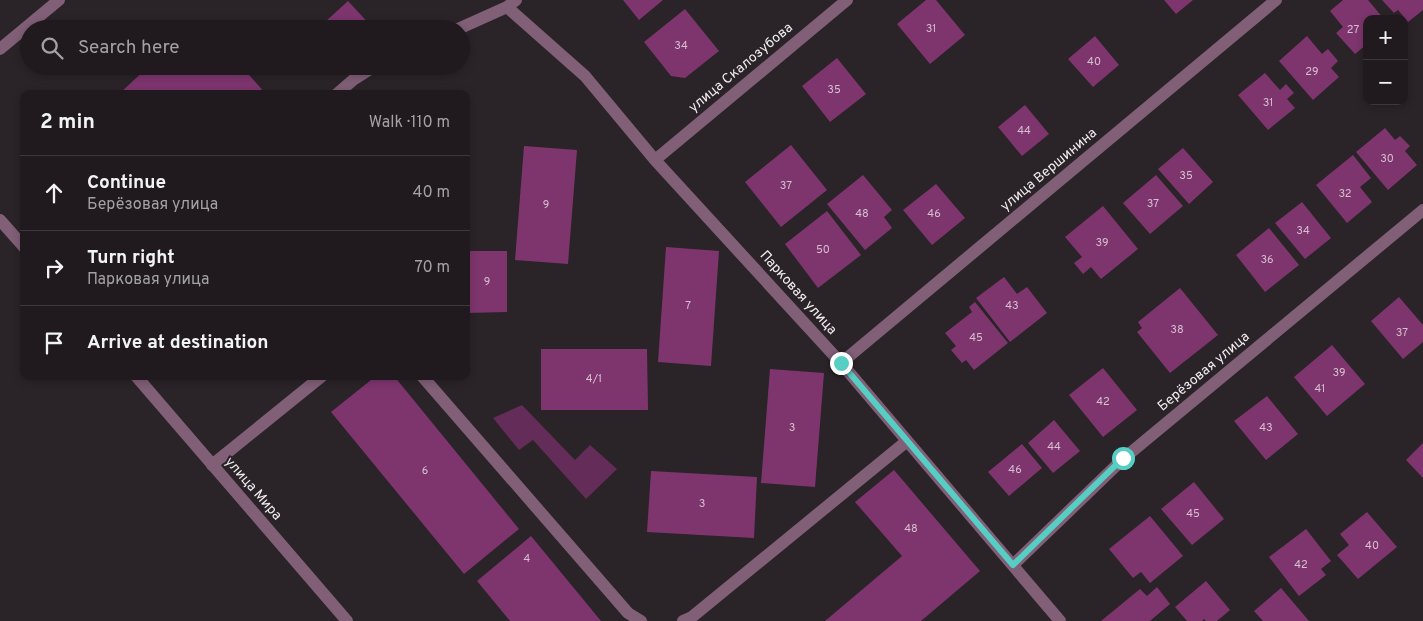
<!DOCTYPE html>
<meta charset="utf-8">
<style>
:root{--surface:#201a1e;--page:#2d272b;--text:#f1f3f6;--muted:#a2a1a4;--line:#3d383c}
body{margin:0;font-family:Overpass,sans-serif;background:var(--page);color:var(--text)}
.controls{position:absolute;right:15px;top:15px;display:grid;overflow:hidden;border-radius:10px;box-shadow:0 2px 8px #0003}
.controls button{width:45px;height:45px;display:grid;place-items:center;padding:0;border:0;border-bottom:1px solid var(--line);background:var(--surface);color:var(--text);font:25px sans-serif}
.stop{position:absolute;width:15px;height:15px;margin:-11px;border:4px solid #56cec3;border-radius:50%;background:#fff}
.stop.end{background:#56cec3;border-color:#fff;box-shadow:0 1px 5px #0008}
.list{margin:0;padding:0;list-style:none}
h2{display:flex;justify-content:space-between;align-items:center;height:65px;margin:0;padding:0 20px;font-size:21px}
h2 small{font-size:16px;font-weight:400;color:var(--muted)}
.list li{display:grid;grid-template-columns:32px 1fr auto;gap:15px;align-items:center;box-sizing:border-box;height:75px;padding:0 20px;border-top:1px solid var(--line)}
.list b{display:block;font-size:19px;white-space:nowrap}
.list p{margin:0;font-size:16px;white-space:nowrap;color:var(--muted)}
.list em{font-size:16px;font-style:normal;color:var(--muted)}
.icon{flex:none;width:28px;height:28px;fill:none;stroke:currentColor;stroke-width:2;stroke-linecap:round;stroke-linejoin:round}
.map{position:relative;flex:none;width:1423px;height:621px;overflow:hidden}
.search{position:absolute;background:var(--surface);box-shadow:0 2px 8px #0003;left:20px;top:20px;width:450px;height:55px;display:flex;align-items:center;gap:12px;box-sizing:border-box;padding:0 18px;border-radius:28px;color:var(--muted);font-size:19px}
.panel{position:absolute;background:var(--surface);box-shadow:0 2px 8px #0003;left:20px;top:90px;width:450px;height:290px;border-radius:10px}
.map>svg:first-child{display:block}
.green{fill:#642c58}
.building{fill:#7e356e}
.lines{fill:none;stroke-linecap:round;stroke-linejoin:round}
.minor{stroke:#805f77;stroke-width:12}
.tertiary{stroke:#805f77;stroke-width:12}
.route{stroke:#56cec3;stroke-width:6}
.labels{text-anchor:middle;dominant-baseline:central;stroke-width:4;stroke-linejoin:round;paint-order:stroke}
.number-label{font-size:11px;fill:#d5bfd0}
.street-label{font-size:14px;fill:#f2edf1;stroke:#2a2328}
</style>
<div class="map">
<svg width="1423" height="621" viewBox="0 0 1423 621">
<rect width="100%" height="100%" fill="#2a2328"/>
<path class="green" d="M522 405 575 460 590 445 617 469 586 499 533 440 519 450 493 418Z"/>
<path class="building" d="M623 0H663L639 20Z
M926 0H936L965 35 930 64 897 24Z
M1164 0H1193L1176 14Z
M1343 0H1368L1384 19H1367V44L1355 54 1336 33 1343 27 1330 11Z
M1382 0H1423V10L1408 22 1398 10 1394 13Z
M348 1 374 29H331L325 22Z
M685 9 719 51 685 78 671 76 644 42Z
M200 21 208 29H191Z
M1095 36 1119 65 1093 87 1068 59Z
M1307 36 1322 54 1328 49 1338 61 1331 68 1339 77 1313 100 1279 61Z
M837 58 866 94 830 122 802 86Z
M149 66H241L266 94H119Z
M1265 73 1280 90 1286 84 1294 93 1287 99 1295 108 1268 130 1238 95Z
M1025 105 1049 134 1022 156 998 127Z
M1385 128 1395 140 1400 136 1410 146 1405 151 1417 165 1388 190 1356 152Z
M791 145 827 190 781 227 745 182Z
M524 146 577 150 568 264 515 260Z
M1183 148 1213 182 1189 204 1158 169Z
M1353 155 1371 178 1360 187 1372 202 1347 223 1316 185Z
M863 175 892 210 884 217 892 228 865 250 827 204Z
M1156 175 1183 206 1150 234 1123 203Z
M936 184 965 218 932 245 903 210Z
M1302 202 1331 238 1305 259 1275 223Z
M1103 206 1138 249 1101 279 1091 267 1083 274 1074 263 1082 257 1065 237Z
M827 211 861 255 818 288 785 244Z
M1269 228 1299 265 1265 292 1236 255Z
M666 247 719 251 711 366 658 362Z
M466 251H507V312L466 313Z
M1004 277 1017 294 1027 287 1047 313 1010 342 976 298Z
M1180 288 1218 335 1170 373 1137 332 1142 328 1138 322Z
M1399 297 1423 325V342L1403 359 1371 321Z
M975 302 1008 343 974 370 966 360 962 363 951 350 956 346 945 333 972 312 969 307Z
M1332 345 1365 384 1327 416 1294 377Z
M541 349H647L648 410H541Z
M1103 368 1137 410 1103 437 1069 395Z
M770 369 824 373 815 487 761 483Z
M376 376H394L519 529 464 574 331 412Z
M1267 396 1298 434 1266 460 1234 421Z
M1054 420 1080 451 1053 473 1028 443Z
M1423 443V478L1406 460Z
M1022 444 1042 468 1009 496 988 472Z
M894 470 980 571 921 621H825L902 556 855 502Z
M651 471 757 477 754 538 647 532Z
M1194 482 1224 519 1192 545 1161 509Z
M1367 512 1397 547 1358 579 1337 555 1349 545 1340 534Z
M1150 516 1183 556 1150 583 1141 572 1133 578 1109 549Z
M1306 529 1331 561 1321 569 1326 575 1299 596 1269 557Z
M531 536 601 621H510L477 581Z
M1206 581 1230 610 1217 621H1206L1204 619 1202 621H1187L1175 607Z
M1157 587 1170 604 1150 621H1101L1140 589 1147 596Z
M1281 588 1309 621H1263L1254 611Z"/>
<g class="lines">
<path class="minor" d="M516 0 507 7 585 76 655 160 841 363 1060 621
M458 29 507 7
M337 94 353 80 375 66
M655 160 847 0
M841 363 1276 0
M422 376 628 613 641 621
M212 465 322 376
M1013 565 1123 459 1423 210
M683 621 692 617 907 441"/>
<path class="tertiary" d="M0 49 59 0
M0 220 24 247
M136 376 347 621"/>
</g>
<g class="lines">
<path class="route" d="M841 363 1013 565 1123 458"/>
</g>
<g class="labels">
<g class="number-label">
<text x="931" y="29">31</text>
<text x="1353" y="30">27</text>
<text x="681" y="46">34</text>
<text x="1094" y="62">40</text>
<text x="1312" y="72">29</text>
<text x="834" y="90">35</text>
<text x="1268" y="103">31</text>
<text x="1024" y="131">44</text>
<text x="1387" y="159">30</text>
<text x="1186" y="176">35</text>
<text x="786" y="186">37</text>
<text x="1345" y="194">32</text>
<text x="1153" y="204">37</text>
<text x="546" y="205">9</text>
<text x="862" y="214">48</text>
<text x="934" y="214">46</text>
<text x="1303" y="231">34</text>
<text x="1102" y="243">39</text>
<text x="823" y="250">50</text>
<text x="1267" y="260">36</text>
<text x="487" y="282">9</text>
<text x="688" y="306">7</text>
<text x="1012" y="306">43</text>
<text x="1177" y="330">38</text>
<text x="1402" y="333">37</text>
<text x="976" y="338">45</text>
<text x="1339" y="373">39</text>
<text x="594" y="379">4/1</text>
<text x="1320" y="389">41</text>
<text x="1103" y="402">42</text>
<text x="792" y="428">3</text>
<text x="1266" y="428">43</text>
<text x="1054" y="447">44</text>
<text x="1015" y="470">46</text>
<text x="425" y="471">6</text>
<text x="702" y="504">3</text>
<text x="1193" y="514">45</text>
<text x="911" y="529">48</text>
<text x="1372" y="546">40</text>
<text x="527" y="559">4</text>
<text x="1301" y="565">42</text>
</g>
<g class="street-label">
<text transform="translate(741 68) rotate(-40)">улица Скалозубова</text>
<text transform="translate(1049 170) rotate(-40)">улица Вершинина</text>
<text transform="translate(798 293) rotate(48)">Парковая улица</text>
<text transform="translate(1204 372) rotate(-40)">Берёзовая улица</text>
<text transform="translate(253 489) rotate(49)">улица Мира</text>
</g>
</g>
</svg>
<div class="controls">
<button>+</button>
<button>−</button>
</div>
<div class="stop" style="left:1123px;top:458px"></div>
<div class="stop end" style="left:841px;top:363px"></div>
<div class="search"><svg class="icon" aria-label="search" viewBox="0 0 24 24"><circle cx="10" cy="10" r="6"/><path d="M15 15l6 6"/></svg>Search here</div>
<section class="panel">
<h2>2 min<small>Walk · 110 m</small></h2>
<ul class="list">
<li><svg class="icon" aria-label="ahead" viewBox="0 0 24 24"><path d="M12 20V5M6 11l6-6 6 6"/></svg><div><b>Continue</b><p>Берёзовая улица</p></div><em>40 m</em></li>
<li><svg class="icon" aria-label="right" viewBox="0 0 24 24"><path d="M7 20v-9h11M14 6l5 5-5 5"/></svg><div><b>Turn right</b><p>Парковая улица</p></div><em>70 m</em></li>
<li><svg class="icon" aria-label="arrive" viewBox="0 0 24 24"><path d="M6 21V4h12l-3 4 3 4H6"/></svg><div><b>Arrive at destination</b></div></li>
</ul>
</section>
</div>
